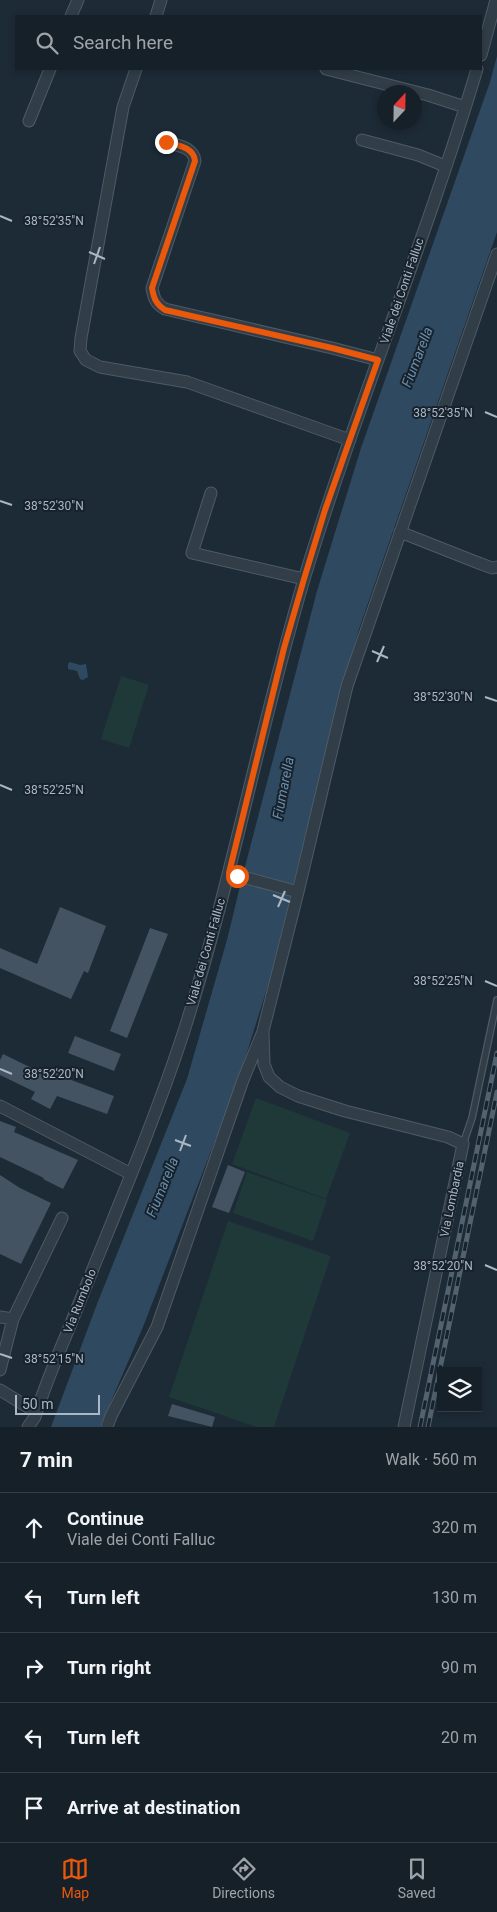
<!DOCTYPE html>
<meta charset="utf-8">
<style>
:root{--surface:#162029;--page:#1f2831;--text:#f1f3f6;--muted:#9ea3a8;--line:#353e46;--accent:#ea580c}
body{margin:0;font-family:Roboto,sans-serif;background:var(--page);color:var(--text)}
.controls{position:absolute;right:15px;bottom:15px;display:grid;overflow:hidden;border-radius:0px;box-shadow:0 2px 8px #0003}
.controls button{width:45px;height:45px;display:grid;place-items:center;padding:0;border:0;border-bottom:1px solid var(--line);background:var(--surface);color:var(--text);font:25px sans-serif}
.compass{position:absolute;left:377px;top:85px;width:45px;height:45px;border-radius:50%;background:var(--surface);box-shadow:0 2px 8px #0003;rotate:22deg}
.scale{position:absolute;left:15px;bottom:12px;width:85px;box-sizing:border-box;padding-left:5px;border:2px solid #aab8c5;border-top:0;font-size:14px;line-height:18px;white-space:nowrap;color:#aab8c5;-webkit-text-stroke:4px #17222c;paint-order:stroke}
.stop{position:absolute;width:15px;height:15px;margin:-11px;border:4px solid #ea580c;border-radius:50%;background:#fff}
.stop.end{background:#ea580c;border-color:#fff;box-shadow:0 1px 5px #0008}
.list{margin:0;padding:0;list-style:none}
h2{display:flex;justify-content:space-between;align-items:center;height:65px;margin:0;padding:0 20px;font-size:21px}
h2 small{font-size:16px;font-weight:400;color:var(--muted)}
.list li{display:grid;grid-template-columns:32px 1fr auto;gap:15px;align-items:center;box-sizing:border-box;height:70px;padding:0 20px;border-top:1px solid var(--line)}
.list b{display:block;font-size:19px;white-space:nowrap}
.list p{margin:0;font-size:16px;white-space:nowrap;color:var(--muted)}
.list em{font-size:16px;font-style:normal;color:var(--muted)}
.icon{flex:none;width:28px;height:28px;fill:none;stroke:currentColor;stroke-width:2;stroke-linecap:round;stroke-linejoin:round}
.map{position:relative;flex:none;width:497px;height:1427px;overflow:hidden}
.search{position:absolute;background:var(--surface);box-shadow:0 2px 8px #0003;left:15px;right:15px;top:15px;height:55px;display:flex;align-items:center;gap:12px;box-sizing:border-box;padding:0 18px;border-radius:0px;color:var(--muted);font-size:19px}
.sheet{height:415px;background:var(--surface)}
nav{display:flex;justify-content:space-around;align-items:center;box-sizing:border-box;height:70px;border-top:1px solid var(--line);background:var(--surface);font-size:14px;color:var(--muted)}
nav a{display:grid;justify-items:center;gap:2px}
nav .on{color:var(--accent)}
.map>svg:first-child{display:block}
.green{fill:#1f3838}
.water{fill:#2f4a60}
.building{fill:#435361}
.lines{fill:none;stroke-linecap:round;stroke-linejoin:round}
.service-casing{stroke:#4e5b66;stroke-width:8}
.minor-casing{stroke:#4e5b66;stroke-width:13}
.service{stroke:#313d47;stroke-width:5.5}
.minor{stroke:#313d47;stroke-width:11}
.rail-casing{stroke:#52626f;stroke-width:5}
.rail{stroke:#17222c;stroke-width:3;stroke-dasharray:9;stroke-linecap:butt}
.route{stroke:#ea580c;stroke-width:6}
.ticks{fill:none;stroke:#aab8c5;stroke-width:2}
.labels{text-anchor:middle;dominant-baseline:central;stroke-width:4;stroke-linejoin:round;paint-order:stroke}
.street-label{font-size:12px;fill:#aab8c5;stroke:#17222c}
.water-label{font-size:14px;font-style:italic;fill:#688dab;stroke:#17222c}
.ticks-label{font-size:12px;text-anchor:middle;fill:#aab8c5;stroke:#17222c;stroke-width:4;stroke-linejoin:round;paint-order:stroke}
</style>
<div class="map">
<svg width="497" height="1427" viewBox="0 0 497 1427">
<rect width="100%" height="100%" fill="#1d2b37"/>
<path class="green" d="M121 676 149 685 129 748 101 739Z
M256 1098 350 1133 326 1199 232 1164Z
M247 1172 327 1200 313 1241 233 1213Z
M228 1221 331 1256 274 1427H257L169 1397Z"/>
<path class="water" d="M497 56V232L359 629 333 723 270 979 238 1081 143 1327 100 1427H51L97 1304 187 1079 227 940 241 882 317 591 361 448 490 82Z
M70 662 80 665 86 664 88 677 83 680 80 679 77 671 68 669V664Z"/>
<path class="building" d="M60 907 106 926 88 973 84 971 71 999 0 968V948L37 964Z
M150 928 168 934 127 1038 110 1031Z
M75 1036 121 1054 114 1071 68 1053Z
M3 1054 44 1074 47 1068 66 1077V1078L114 1096 107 1114 57 1096 50 1109 31 1099 35 1092 0 1075V1060Z
M0 1121 16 1127 14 1132 78 1160 63 1189 43 1179 44 1178 0 1157Z
M228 1165 245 1172 229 1213 212 1207Z
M0 1175 20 1188 51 1203 21 1264 0 1254Z
M172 1404 215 1417 212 1427 168 1416Z"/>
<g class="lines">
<defs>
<path id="service" d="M463 1144 472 1118 497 1000"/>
<path id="minor" d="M71 16 78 0
M156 16 161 0
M481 55 496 0
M136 69 123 107 81 338 80 351 86 360 100 367 187 382 350 440
M326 69 428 95 465 107
M29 121 50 69
M362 140 418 155 445 166
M166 142C176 145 194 147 195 161L152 288C154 299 156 304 165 309L332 348 378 360
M211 493 192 553 304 579
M400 532 476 562 492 568 497 567
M229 873 298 892
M0 1106 131 1174
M0 1317 13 1319
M0 1370 13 1319 62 1218
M0 1390 36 1412
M28 1427 35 1417C46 1381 62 1346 76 1311 113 1218 153 1126 184 1031 232 881 260 726 305 576 357 405 426 240 477 69
M107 1427 111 1416 157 1327 243 1080 262 1034
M404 1427 463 1144 448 1137 345 1111 298 1096 280 1087 269 1077 264 1064 263 1031 298 892 347 686 497 254"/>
</defs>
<use href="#service" class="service-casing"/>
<use href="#minor" class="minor-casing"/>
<use href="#service" class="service"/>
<use href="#minor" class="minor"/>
<defs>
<path id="rail" d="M420 1427 497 1053
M428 1427 497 1092"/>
</defs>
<use href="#rail" class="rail-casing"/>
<use href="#rail" class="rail"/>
</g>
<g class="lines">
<path class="route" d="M166 142C176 145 194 147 195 161L152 288C154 299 156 304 165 310L332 348 378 360 325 510 304 579 284 648 229 873 237 876"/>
</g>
<path class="ticks" d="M0 216 12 221M89 252 105 259M94 264 100 247M485 412 497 417M0 501 12 505M372 651 388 658M377 662 384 646M485 697 497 701M0 785 12 790M273 895 290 902M278 907 285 891M485 981 497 986M0 1069 12 1074M175 1140 191 1146M180 1151 186 1135M485 1265 497 1270M0 1354 12 1358"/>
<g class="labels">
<g class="street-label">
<text transform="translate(402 291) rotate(-71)">Viale dei Conti Falluc</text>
<text transform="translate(206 952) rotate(-74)">Viale dei Conti Falluc</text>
<text transform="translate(452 1199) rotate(-78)">Via Lombardia</text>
<text transform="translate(80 1301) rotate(-68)">Via Rumbolo</text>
</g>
<g class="water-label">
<text transform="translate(417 357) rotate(-69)">Fiumarella</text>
<text transform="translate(283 788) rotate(-79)">Fiumarella</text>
<text transform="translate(162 1187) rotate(-68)">Fiumarella</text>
</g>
</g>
<g class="ticks-label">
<text x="54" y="225">38°52'35"N</text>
<text x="443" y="417">38°52'35"N</text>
<text x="54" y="510">38°52'30"N</text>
<text x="443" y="701">38°52'30"N</text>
<text x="54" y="794">38°52'25"N</text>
<text x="443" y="985">38°52'25"N</text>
<text x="54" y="1078">38°52'20"N</text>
<text x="443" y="1270">38°52'20"N</text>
<text x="54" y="1363">38°52'15"N</text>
</g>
</svg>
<div class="controls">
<button><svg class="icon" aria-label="layers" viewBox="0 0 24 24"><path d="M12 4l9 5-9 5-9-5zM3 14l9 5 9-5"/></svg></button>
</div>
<svg class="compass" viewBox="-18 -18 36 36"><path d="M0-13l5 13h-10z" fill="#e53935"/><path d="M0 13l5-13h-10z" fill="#9ea3a8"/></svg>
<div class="scale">50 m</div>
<div class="stop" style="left:237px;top:876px"></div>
<div class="stop end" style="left:166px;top:142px"></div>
<div class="search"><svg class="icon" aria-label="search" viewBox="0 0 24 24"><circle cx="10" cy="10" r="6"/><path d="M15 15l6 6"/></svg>Search here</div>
</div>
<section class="sheet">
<h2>7 min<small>Walk · 560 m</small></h2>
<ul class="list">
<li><svg class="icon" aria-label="ahead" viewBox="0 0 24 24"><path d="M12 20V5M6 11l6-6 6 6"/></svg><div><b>Continue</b><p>Viale dei Conti Falluc</p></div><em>320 m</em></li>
<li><svg class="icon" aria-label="left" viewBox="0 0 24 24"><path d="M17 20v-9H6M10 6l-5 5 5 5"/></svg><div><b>Turn left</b></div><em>130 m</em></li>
<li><svg class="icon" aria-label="right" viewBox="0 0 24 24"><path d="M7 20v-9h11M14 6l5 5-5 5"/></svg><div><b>Turn right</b></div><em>90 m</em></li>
<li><svg class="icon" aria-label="left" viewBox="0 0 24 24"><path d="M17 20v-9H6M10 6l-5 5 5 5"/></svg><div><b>Turn left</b></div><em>20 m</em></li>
<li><svg class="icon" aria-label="arrive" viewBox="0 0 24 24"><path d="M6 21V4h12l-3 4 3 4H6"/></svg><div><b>Arrive at destination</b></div></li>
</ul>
</section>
<nav>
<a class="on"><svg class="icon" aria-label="map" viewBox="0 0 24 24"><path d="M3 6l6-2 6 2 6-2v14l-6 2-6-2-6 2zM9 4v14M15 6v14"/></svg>Map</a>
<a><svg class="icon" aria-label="directions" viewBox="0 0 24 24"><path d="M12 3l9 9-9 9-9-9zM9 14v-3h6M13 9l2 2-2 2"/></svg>Directions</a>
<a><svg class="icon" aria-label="saved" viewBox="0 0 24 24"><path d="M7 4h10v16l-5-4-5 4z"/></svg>Saved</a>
</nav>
